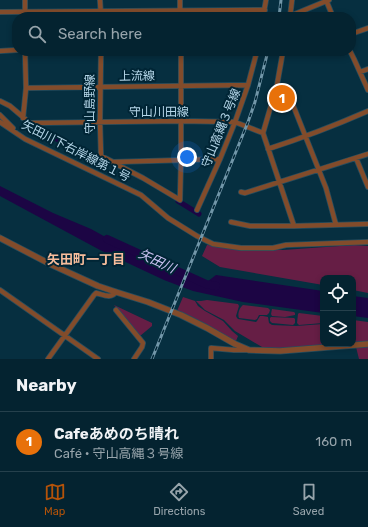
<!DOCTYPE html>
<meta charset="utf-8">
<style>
:root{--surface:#042330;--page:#0d2b38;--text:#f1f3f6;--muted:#97a4ab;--line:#25404c;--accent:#b45309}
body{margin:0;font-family:Rubik,"Noto Sans JP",sans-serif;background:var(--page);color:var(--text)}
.controls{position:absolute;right:12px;bottom:12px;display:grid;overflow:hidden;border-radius:8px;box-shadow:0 2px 6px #0003}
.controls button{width:36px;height:36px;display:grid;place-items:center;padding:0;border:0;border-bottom:1px solid var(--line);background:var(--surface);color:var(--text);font:20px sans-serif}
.you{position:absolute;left:187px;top:157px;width:14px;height:14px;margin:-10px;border:3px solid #fff;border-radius:50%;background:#1a73e8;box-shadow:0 0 0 6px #1a73e833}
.badge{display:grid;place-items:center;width:26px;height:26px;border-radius:50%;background:var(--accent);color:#fff;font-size:13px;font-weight:700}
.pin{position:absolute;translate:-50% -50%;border:2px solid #fff;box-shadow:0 1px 4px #0006}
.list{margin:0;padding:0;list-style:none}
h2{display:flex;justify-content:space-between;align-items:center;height:52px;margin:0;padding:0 16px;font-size:17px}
h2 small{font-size:13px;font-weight:400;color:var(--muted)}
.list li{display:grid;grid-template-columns:26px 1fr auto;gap:12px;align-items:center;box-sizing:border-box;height:60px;padding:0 16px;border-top:1px solid var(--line)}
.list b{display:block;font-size:15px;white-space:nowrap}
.list p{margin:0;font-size:13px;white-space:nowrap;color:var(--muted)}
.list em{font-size:13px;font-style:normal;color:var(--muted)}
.icon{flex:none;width:22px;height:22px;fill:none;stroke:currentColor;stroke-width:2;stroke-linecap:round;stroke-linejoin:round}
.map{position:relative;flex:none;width:368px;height:359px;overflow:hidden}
.search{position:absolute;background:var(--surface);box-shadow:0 2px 6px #0003;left:12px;right:12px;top:12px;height:44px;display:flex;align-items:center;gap:10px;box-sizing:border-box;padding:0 14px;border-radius:16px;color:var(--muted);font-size:15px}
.sheet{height:112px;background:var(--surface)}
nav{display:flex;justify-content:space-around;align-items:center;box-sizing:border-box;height:56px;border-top:1px solid var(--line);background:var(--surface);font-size:11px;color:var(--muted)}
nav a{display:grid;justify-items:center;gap:2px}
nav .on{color:var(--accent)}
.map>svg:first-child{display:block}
.green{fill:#661e45}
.water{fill:#1c0544}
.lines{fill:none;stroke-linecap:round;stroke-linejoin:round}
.canal{stroke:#1c0544;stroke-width:5}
.river{stroke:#1c0544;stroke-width:8}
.minor-casing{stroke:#264d5e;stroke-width:6}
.tertiary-casing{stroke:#264d5e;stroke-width:7}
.minor{stroke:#824c2b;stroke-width:4.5}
.tertiary{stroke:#824c2b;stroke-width:5.5}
.rail-casing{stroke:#7297a9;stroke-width:3}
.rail{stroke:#002535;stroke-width:1.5;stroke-dasharray:4.5;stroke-linecap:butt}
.labels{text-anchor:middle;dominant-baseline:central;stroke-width:4;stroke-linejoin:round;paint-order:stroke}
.street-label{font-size:12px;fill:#b5d7e9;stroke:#002535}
.neighbourhood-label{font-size:13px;font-weight:bold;fill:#f7bd9c;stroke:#002535}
.water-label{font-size:13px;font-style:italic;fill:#c9c2f1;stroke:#002535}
</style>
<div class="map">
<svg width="368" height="359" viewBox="0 0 368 359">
<rect width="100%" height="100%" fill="#062f40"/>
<path class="green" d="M207 245 283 250 354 245 368 246V293L353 290V278H323V285L220 267 202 256Z
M183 297 195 301 198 306 205 311 223 321 232 331 238 336 236 341 177 311Z
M207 300 238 304 239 306 236 316 237 318 238 319 256 322 257 321 260 316H263L268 317 269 323 272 325 296 326 323 324V344H340L280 349H263L262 347 235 331 224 320 205 310 196 301H201Z
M114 305 152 323V326L140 336Z
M243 305 268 308 270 310 269 313 267 315H259L257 319 255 320 239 318C237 314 240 307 243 305Z
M272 309 294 312 295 313V315L285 317 272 316 271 314Z
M299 313 323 316V323L299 325 297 323 298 314Z
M271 317 294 318 295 319V323L293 325 272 323 270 321V318Z
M353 320 368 322V342L353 343Z
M368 346V359H359L356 347Z"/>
<path class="water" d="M0 186 53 213 91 229 167 271 203 285 216 275 323 291V313L243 302 193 291 164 280 100 250 0 196Z
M353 296 368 298V318L353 316Z"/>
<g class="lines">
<path class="canal" d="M34 127 45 134 103 160
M178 201 199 214"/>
<path class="river" d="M107 239 206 284 216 286"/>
<defs>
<path id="minor" d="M25 0V17
M100 0 101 17
M180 0V17
M326 0 333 17
M0 12 265 10
M290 16 329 0
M263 17 266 0
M290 17 292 0
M351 34 368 28
M0 51 17 50
M101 51 100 122 101 156 113 162 220 159
M350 51 354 59 368 90
M360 72 368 69
M26 88 248 85
M0 101 10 106 30 123 181 121 235 122 263 133 294 226
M271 107 291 100 326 188 336 225
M0 115 13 128
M23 118 26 88 25 51
M0 122 25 139 141 195 168 218 197 236 213 244 241 248H273L286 245 368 242
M263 133 277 85 283 51
M268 149C302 138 336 125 368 111
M356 158 368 187
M114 163 143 178 180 200 181 160V51
M241 192 245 193 368 154
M197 210 220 159 235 122 248 85 257 51
M231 222 250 226H294L368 224
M0 290 98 359
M116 310 143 343 142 347 134 359
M48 359 94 295 96 293C104 295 111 299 116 292
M211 359V348L234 350H248"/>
<path id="tertiary" d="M0 238 50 264 98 286 116 292 148 302 181 315 207 328 235 344 249 350 280 351 368 344"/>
</defs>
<use href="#minor" class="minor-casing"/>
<use href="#tertiary" class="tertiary-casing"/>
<use href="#minor" class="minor"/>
<use href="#tertiary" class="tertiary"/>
<defs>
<path id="rail" d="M279 17 281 0
M152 359 248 122 255 102 268 51"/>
</defs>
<use href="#rail" class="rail-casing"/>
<use href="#rail" class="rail"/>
</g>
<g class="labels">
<g class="street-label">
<text transform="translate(137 76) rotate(-1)">上流線</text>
<text transform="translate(90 104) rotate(-90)">守山島野線</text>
<text x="159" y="112">守山川田線</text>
<text transform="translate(221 128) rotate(-68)">守山高縄３号線</text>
<text transform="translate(76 151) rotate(27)">矢田川下右岸線第１号</text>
</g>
<g class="neighbourhood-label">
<text x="86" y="259">矢田町一丁目</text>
</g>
<g class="water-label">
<text transform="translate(157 261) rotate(25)">矢田川</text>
</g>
</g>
</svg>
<div class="controls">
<button><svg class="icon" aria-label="locate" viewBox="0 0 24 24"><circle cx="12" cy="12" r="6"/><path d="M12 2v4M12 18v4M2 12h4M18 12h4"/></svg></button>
<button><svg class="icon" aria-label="layers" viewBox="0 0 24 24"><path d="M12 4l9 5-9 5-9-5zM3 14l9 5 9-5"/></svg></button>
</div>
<div class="you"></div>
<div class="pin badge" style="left:282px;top:98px;background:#e8710a">1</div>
<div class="search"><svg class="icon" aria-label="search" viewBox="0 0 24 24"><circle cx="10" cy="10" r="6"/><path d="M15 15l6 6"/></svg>Search here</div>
</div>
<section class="sheet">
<h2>Nearby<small></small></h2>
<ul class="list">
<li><span class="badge" style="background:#e8710a">1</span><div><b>Cafeあめのち晴れ</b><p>Café · 守山高縄３号線</p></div><em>160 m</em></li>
</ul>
</section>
<nav>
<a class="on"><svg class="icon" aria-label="map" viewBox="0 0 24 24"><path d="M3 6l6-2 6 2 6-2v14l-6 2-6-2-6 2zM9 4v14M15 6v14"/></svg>Map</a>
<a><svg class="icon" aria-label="directions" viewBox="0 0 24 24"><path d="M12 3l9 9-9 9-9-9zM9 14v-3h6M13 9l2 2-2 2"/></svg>Directions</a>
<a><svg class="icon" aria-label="saved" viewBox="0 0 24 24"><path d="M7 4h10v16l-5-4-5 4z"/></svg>Saved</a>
</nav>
